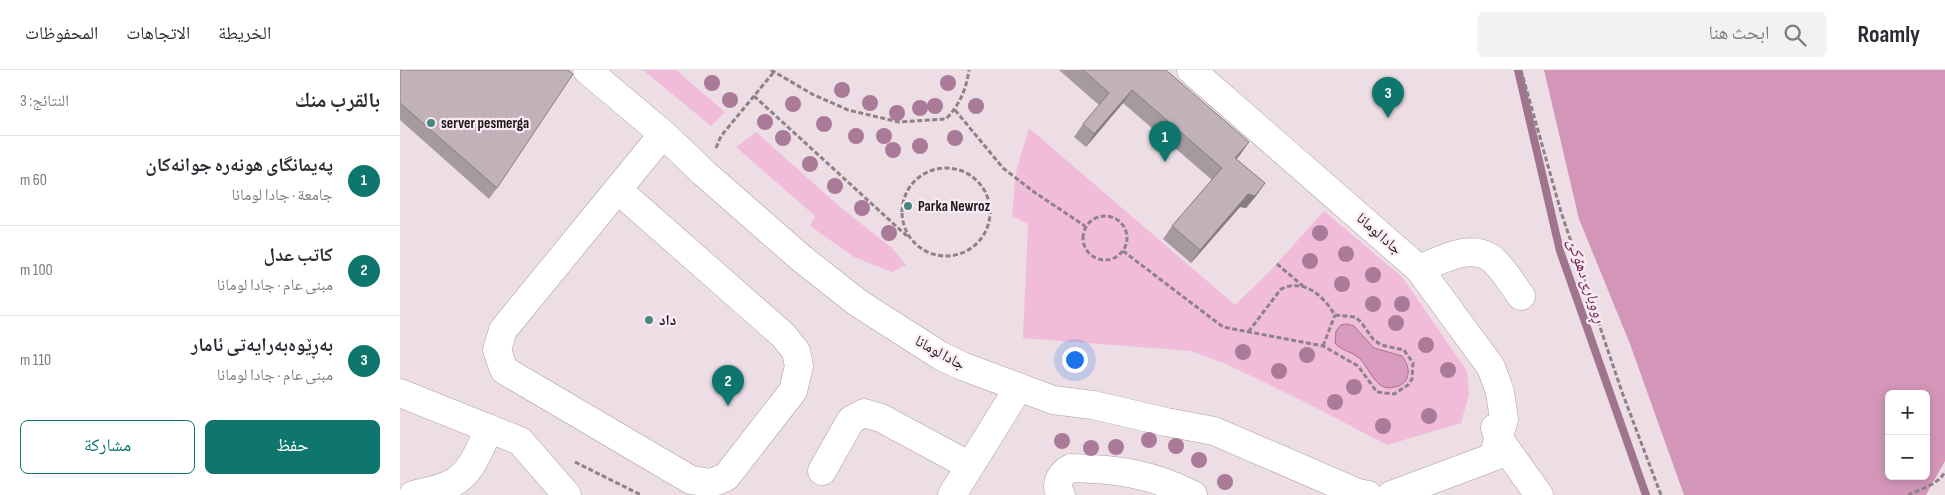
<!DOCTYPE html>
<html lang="ar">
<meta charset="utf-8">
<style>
:root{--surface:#fff;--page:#f2f2f3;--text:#2b2b33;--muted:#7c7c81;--line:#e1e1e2;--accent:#0f766e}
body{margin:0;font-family:"Sofia Sans Condensed","Noto Naskh Arabic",sans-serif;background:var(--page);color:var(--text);direction:rtl}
.controls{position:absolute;right:15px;bottom:15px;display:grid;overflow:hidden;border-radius:8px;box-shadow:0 2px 8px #0003}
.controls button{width:45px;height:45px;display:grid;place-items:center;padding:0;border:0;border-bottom:1px solid var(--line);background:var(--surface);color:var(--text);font:25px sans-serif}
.you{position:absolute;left:674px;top:289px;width:18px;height:18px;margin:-12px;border:4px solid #fff;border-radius:50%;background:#1a73e8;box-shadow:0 0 0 8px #1a73e833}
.badge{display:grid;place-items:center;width:32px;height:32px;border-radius:50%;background:var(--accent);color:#fff;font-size:16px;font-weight:700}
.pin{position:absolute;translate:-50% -41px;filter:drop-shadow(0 1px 2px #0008)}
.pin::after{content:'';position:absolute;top:26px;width:18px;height:15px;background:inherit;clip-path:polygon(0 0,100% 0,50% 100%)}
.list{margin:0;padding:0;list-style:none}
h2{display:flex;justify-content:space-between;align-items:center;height:65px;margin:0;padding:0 20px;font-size:21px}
h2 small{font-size:16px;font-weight:400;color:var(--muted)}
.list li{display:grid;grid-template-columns:32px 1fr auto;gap:15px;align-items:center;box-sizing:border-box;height:90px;padding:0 20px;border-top:1px solid var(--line)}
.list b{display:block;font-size:19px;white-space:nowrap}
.list p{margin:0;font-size:16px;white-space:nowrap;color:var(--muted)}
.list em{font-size:16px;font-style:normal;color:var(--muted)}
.actions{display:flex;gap:10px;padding:15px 20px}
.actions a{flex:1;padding:11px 0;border:1px solid var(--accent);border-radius:8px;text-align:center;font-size:18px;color:var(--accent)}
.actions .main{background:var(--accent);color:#fff}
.icon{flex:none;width:28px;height:28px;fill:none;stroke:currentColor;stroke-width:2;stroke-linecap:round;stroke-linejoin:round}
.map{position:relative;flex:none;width:1545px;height:425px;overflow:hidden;direction:ltr}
header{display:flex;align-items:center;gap:30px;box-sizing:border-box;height:70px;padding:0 25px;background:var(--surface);border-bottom:1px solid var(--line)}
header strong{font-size:24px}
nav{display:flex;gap:28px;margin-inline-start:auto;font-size:18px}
.search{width:350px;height:45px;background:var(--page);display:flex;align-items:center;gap:12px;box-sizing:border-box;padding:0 18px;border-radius:8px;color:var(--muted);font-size:19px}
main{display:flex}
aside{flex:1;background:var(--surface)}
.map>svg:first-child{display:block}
.green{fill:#f1bcda}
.forest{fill:#d396b9;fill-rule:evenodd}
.water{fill:#d99bbf;stroke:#a1748e}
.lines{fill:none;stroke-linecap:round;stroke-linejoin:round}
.stream{stroke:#a1748e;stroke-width:8}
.minor-casing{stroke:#ac9ea6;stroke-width:29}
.path{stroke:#8e8288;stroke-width:3;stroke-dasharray:5 2.5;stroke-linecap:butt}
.minor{stroke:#fff;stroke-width:28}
.tree{fill:#a97b98}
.wall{fill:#a699a0}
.shaded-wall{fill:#877d82}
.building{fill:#c1b2ba;stroke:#877d82}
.poi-dot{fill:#43877d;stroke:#faeaf3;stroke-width:2}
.labels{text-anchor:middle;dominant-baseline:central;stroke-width:4.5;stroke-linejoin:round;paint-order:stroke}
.poi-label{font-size:15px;font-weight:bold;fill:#1e181b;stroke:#faeaf3;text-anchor:start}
.street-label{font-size:15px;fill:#1e181b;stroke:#faeaf3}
.water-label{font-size:16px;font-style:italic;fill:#6f2756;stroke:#faeaf3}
</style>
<header>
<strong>Roamly</strong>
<div class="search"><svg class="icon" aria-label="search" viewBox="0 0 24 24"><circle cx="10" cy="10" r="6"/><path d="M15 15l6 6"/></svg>ابحث هنا</div>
<nav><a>الخريطة</a><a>الاتجاهات</a><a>المحفوظات</a></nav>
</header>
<main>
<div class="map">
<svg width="1545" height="425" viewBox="0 0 1545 425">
<rect width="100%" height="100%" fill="#eddde5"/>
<path class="green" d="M243 0H276L325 42 311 56Z
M629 58 835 235 871 200 924 141 1002 207 1067 301 1069 324 1061 353 987 375 903 331 824 293 791 281 623 268 628 154 612 146 616 102Z
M356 62 439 136 493 179 506 195 492 202 454 187 410 156 415 146 336 77Z"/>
<path class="forest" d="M1144 0H1545V391L1526 425H1284L1230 274 1179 149ZM1489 324H1526V406H1489Z"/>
<path class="water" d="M947 254 954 256 974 278 1002 286C1007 293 1010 300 1007 308 1005 313 1000 316 995 317 975 323 970 297 958 287 950 281 942 281 935 273L936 261 941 255Z"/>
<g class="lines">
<path class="stream" d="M1118 0 1160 181 1246 425"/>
<defs>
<path id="minor" d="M187 0 263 64 305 104 401 188 458 233 541 286 562 296 653 330 693 335 766 352 814 361 958 423 968 425
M791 0 1019 199 1091 297 1100 322 1104 349 1093 387 991 425
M218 120 383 265 396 281 399 296 393 321 326 407 311 413 291 410 104 300 97 280 103 260 263 64
M1019 199C1040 191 1071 172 1092 189 1102 197 1113 215 1121 226
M0 323 120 371 167 425
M1095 358 1099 369 1139 425
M422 401 451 350 464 343 481 348 570 396
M13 425C25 422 37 420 48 415 71 406 80 379 89 358
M552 425 619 317
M661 425C654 414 661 403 671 398 717 399 752 404 793 425"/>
</defs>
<use href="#minor" class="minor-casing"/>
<path class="path" d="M371 0 412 24 448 40 499 52 546 49C560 34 566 20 569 0
M1121 0 1161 142 1222 322 1261 425
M354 26 508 167
M555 40 603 98 634 122 685 156
M316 78 321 66 373 3
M502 142a44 44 0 1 1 88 0a44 44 0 1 1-88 0Z
M683 168a22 22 0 1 1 44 0a22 22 0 1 1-44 0Z
M723 181 823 257 923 276 958 296 977 322 994 324 1008 315 1012 309 1013 293 1004 280 981 275 973 269 961 252 955 247 935 245C923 226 905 208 881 219L849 261
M877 194 903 216
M923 276 935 245
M175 392 241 425
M1508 425C1520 419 1540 414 1545 401"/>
<use href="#minor" class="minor"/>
</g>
<g class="tree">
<circle cx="312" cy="13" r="8"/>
<circle cx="548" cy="13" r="8"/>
<circle cx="442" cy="20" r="8"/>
<circle cx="330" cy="30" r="8"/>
<circle cx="470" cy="33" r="8"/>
<circle cx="393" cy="34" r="8"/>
<circle cx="535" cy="36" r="8"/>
<circle cx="576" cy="36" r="8"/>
<circle cx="520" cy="38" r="8"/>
<circle cx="497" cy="43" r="8"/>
<circle cx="365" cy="52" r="8"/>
<circle cx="424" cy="54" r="8"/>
<circle cx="456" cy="66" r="8"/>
<circle cx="484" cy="66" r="8"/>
<circle cx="383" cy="68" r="8"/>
<circle cx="555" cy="68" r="8"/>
<circle cx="520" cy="76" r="8"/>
<circle cx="493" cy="80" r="8"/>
<circle cx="410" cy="94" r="8"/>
<circle cx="435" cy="116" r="8"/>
<circle cx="462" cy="138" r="8"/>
<circle cx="489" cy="163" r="8"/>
<circle cx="920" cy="163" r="8"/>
<circle cx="946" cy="184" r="8"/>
<circle cx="910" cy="191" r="8"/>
<circle cx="973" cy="205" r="8"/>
<circle cx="942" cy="214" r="8"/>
<circle cx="973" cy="234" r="8"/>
<circle cx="1002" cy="234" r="8"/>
<circle cx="996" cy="253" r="8"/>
<circle cx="1026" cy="275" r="8"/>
<circle cx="843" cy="282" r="8"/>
<circle cx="907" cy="285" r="8"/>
<circle cx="1048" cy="300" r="8"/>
<circle cx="879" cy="301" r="8"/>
<circle cx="954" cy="317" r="8"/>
<circle cx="935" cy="332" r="8"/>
<circle cx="1029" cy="346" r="8"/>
<circle cx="983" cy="356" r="8"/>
<circle cx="749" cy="370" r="8"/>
<circle cx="662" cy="371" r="8"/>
<circle cx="776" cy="376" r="8"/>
<circle cx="716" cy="377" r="8"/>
<circle cx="691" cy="378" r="8"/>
<circle cx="799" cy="390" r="8"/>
<circle cx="825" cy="412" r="8"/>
</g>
<path class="wall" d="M0 0 97 118 89 129 0 50Z
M659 0H766L840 85 836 89 865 113 856 126 846 138 840 137 791 193 763 169 772 156 812 110 723 33 686 77 674 67 683 54 699 35Z"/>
<path class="shaded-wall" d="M732 20 723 33 686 77 694 64Z
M849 72 840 85 826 100 835 88Z
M865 113 856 126 846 138 840 137 791 193 800 180 848 124Z"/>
<path class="building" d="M0 0H168L173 4 97 118 0 33Z
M683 0H766L849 72 835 88 865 113 855 126 848 124 800 180 772 156 822 98 732 20 694 64 683 54 709 23Z"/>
<g class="poi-dot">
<circle cx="31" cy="53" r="5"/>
<circle cx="508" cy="136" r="5"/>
<circle cx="249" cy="250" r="5"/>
</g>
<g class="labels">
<g class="poi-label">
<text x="41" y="53">server pesmerga</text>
<text x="518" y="136">Parka Newroz</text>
<text x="259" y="250">داد</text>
</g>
<g class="street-label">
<text transform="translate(979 164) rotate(41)">جادا لومانا</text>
<text transform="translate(540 283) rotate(29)">جادا لومانا</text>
</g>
<g class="water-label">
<text transform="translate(1186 211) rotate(71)">ڕووبارێ دهۆكێ</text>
</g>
</g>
</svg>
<div class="controls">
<button>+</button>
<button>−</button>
</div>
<div class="you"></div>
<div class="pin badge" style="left:765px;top:92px">1</div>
<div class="pin badge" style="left:328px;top:336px">2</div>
<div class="pin badge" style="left:988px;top:48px">3</div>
</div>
<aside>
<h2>بالقرب منك<small>النتائج: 3</small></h2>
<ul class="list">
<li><span class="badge">1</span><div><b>پەیمانگای هونەرە جوانەکان</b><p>جامعة · جادا لومانا</p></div><em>60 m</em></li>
<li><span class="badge">2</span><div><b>كاتب عدل</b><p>مبنى عام · جادا لومانا</p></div><em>100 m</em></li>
<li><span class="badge">3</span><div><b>بەڕێوەبەرایەتی ئامار</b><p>مبنى عام · جادا لومانا</p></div><em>110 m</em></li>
</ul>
<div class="actions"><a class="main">حفظ</a><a>مشاركة</a></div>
</aside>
</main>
